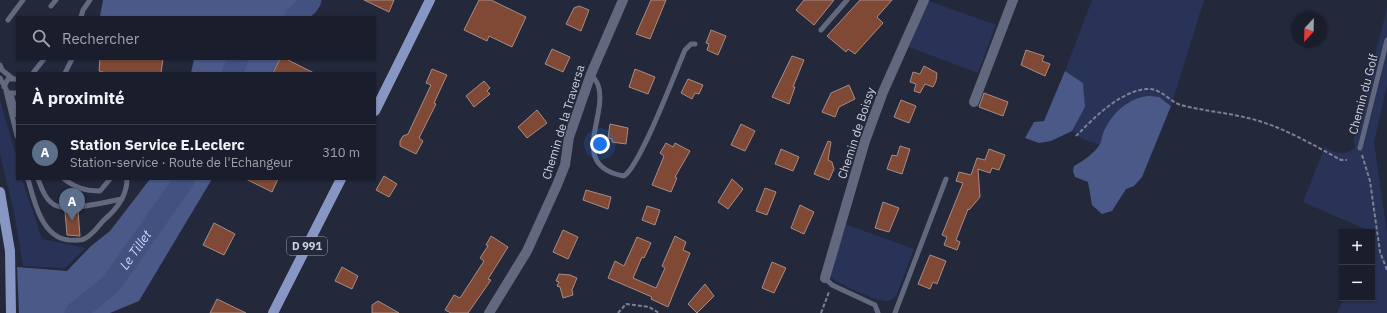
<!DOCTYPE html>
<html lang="fr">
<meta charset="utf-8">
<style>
:root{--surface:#1a1e2c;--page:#272b38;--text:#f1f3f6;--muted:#9fa2a9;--line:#383c48;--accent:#db2777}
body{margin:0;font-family:"IBM Plex Sans",sans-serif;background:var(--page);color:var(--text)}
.controls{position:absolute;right:12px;bottom:12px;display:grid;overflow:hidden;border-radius:0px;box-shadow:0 1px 3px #0004}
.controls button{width:36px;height:36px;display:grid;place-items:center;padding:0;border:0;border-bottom:1px solid var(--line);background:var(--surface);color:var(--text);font:20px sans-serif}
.compass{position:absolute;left:1291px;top:12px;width:36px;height:36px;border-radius:50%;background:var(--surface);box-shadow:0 1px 3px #0004;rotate:202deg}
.you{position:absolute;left:600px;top:144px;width:14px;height:14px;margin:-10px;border:3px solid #fff;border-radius:50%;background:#1a73e8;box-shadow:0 0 0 6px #1a73e833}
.badge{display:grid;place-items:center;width:26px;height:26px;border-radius:50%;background:var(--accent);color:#fff;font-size:13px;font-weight:700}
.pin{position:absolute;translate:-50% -33px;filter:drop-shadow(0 1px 2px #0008)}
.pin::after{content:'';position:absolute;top:21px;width:14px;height:12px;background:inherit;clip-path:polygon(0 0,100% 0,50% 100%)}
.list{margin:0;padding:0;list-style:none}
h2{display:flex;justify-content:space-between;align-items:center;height:52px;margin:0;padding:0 16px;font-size:17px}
h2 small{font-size:13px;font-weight:400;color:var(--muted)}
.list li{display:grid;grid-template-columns:26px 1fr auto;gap:12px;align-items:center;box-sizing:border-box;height:56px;padding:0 16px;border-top:1px solid var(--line)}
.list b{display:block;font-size:15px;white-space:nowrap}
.list p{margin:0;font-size:13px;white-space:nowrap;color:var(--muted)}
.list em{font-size:13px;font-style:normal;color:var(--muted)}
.icon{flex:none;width:22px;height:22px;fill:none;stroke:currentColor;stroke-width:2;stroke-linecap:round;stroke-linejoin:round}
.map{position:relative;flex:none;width:1387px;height:313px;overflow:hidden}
.search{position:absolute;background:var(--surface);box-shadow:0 1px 3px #0004;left:16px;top:16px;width:360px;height:44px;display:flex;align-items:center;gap:10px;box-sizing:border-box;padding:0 14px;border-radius:0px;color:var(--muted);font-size:15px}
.panel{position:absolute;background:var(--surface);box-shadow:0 1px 3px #0004;left:16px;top:72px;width:360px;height:108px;border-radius:0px}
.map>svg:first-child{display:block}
.green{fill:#293358}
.forest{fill:#4b5989}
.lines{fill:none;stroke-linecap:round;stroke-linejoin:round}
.river{stroke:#435180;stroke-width:21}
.building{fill:#7f4936;stroke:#a78c83}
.path{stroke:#7c8090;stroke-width:2;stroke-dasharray:4 2;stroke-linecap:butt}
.service{stroke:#62697f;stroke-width:5}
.minor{stroke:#62697f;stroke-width:10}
.primary{stroke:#8896c3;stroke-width:10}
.labels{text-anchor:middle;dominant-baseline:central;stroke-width:3;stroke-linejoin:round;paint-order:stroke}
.shield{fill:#23283b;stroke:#9b9fae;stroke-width:1}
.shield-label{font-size:11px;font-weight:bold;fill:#ced2df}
.street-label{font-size:12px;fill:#ced2df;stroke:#23283b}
.water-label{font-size:13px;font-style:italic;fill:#d1dbfa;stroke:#23283b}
</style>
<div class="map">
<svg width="1387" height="313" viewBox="0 0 1387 313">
<rect width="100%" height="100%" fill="#23283b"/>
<path class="green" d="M926 0 996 25 978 73 909 47Z
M1092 0H1204L1171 106 1166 101 1128 102C1114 116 1105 126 1100 145L1082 139 1072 131 1085 107 1083 83 1065 71Z
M1387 8V85L1374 142 1387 233V313H1337L1344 298H1372V232L1303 202 1325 147C1337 154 1342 156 1355 148L1354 139Z
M0 100 17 158V179H22L42 239 86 248 65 268 23 266 14 212 0 154Z
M845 224 914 249 897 294C894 298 892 300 887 301 878 302 838 284 831 277L834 259Z"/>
<path class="forest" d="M103 0H313L304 17H108L100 16Z
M194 59H280L272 73H191Z
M1065 71 1083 83 1085 107 1072 131 1051 141 1039 143 1025 138 1034 122 1044 121Z
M1150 96 1159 97 1171 106 1142 177 1134 186 1126 189 1112 211 1102 214 1092 205 1088 182 1075 177 1073 171 1074 166C1083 161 1095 153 1100 144 1102 139 1102 134 1105 129 1114 111 1130 97 1150 96Z
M150 179H212L139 301 110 313H19L17 267 67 271 91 246 110 231Z"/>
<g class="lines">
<g class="river">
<path d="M295 17 308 5 311 0"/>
<path d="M232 73 238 59"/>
<path id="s1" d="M75 313 111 284 185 179"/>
</g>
</g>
<path class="building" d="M364 0H394L389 12Z
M479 0H491L526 17 512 47 489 36 487 41 464 30Z
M651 0H666L650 39 636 34Z
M804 0H834L814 25 796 10Z
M860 0H892L877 17 883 23 855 54 848 49 846 52 827 36Z
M579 6 589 10 581 31 566 24 574 8Z
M711 30 726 36 718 55 707 50 709 44 706 43Z
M552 49 570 57 563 72 545 64Z
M1026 50 1044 56 1042 61 1050 64 1045 76 1021 65Z
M792 56 804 60 793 87H795L789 104 772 97Z
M100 59H163L161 73H106L99 71Z
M280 59H286L314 73H273Z
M924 66 937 73 936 81 933 87 925 84 920 93 914 91 916 84 910 82 913 72 920 74Z
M432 69 447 75 434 103 436 104 419 138 423 141 416 154 400 146V141L403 136 408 134 431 85 426 83Z
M635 69 655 77 648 94 629 87Z
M688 79 703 85 699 94 695 93 692 99 681 93Z
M484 81 490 88 487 91 490 94 474 107 466 96Z
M849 85 855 99 839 107 835 117 822 112 831 93Z
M984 93 1008 102 1003 116 979 107Z
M901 100 916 106 909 123 894 117Z
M537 110 547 123 527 138 518 127Z
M610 124 628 128 626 144 612 142V139L608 138Z
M741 124 755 131 745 151 731 145Z
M828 141 831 142 828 160 832 162 834 169 829 180 814 174Z
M666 143 673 147 675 143 690 151 675 177 677 178 671 192 652 185 664 156 660 153Z
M900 146 910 149 902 174 887 169 892 155 897 156Z
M781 149 799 157 793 171 775 164Z
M989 149 1005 155 999 170 992 168 990 173 978 169 980 197 969 210 968 209 956 240 960 242 957 250 944 245 947 237 942 235 963 183 956 181 959 172 971 175 977 158 985 160Z
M384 176 397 184 389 197 376 190Z
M246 179H278L272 192Z
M732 179 743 189 728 209 718 202Z
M765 188 776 192 767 215 756 211Z
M586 190 611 197 608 209 583 200Z
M77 198V203H65L64 199Z
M883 202 899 208 889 232 875 228Z
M800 205 814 212 804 234 791 228Z
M647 206 660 210 655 225 642 220Z
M65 211H78L80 236 67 235Z
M214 223 235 234 224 255 203 245Z
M563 230 578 237 568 259 553 252Z
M491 236 508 247 488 279 491 280 468 313H451L445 310 454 295 460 298 484 261 480 258 488 246 486 245Z
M675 236 686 242 683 250 690 253 668 307 651 299 652 297 608 278 615 261 624 266 637 237 651 243 644 258 642 257 633 278 656 288 665 268 662 266Z
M930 255 946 261 937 284 933 282 930 289 918 284Z
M772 262 786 268 774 293 762 288Z
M342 267 358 276 352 289 335 281Z
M559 274 570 275 577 278 572 290 573 295 563 298 560 287 557 286 559 282 556 281Z
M705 284 714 296 697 313 688 304Z
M217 299 246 313H210Z
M378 301 399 313H372V305Z"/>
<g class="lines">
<path class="path" d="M1076 136C1094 118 1119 92 1146 89 1162 88 1168 101 1181 105 1207 112 1235 113 1262 122 1290 131 1315 146 1341 160H1347
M1362 155 1370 181 1380 252 1387 270
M618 313 626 304 649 307 659 313
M821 313 829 292"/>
<path class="service" d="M51 6 56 0
M81 17 83 10 90 0
M8 20 23 0
M821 30 847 0
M0 65 2 70 12 78
M33 73 44 59
M65 73 72 59
M592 75C594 78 597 82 598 85 609 115 567 166 624 176 640 166 675 73 685 50L691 44H695
M0 78 8 93H17
M4 87 8 79H17
M6 91 17 136
M11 94 17 115
M1360 148 1387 40
M28 179C34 201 42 238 69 240 74 240 80 241 84 239 93 235 98 226 104 220 117 209 127 196 127 179
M38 179C42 189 46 202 57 206 71 211 107 202 122 199
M64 179C76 188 85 191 100 191L110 179
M825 278 832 285 875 305 878 313
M895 313 946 179"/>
<path class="minor" d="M974 102 1013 0
M825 278 865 141 883 92 924 0
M489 313 527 251 557 185 565 165 569 137 591 74 623 0"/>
<path class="primary" d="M375 111 430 0
M0 192 10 251 11 313
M273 313 341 179"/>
</g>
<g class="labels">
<rect class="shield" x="287" y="237" width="40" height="18" rx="3"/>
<g class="shield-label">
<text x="307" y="246">D 991</text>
</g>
<g class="street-label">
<text transform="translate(1363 94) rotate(-75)">Chemin du Golf</text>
<text transform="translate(563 122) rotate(-73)">Chemin de la Traversa</text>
<text transform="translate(856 133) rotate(-72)">Chemin de Boissy</text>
</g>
<g class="water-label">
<text stroke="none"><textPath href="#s1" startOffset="88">Le Tillet</textPath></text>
</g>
</g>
</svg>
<div class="controls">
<button>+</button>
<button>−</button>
</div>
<svg class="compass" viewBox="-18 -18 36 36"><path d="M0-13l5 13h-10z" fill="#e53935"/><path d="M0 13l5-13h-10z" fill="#9fa2a9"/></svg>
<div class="you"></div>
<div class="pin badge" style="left:72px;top:221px;background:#5c6f8a">A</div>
<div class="search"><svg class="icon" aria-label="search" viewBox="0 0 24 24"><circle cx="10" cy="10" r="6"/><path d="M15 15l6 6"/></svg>Rechercher</div>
<section class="panel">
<h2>À proximité<small></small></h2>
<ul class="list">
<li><span class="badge" style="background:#5c6f8a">A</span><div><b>Station Service E.Leclerc</b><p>Station-service · Route de l'Echangeur</p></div><em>310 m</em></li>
</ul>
</section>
</div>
